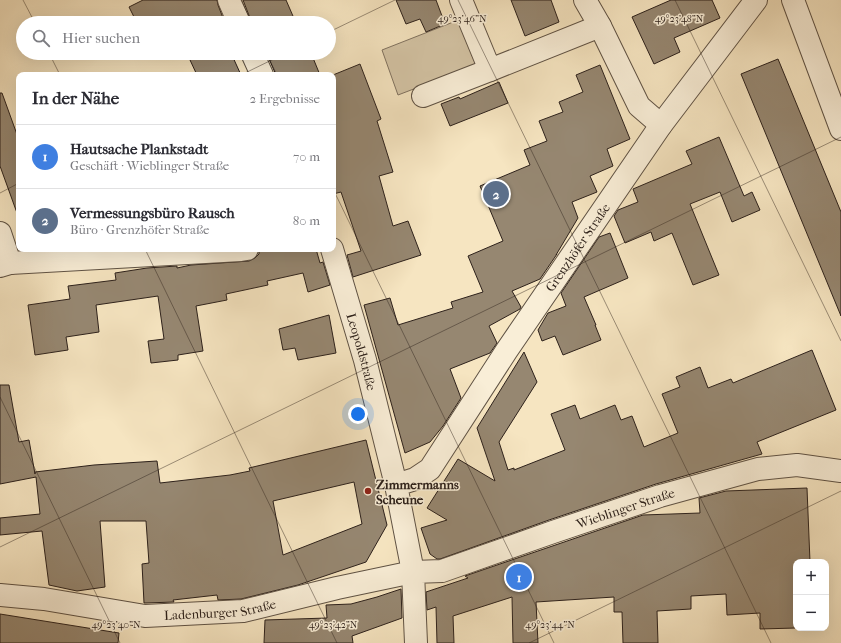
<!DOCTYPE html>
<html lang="de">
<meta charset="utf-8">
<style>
:root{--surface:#fff;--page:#f2f2f3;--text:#2b2b33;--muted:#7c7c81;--line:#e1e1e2;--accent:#7c3aed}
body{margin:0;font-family:"IM FELL French Canon",serif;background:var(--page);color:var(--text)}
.controls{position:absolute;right:12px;bottom:12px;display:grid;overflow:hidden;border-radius:8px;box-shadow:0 4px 16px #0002}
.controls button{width:36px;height:36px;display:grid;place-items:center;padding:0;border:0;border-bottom:1px solid var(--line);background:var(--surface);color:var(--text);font:20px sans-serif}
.you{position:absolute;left:358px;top:414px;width:14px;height:14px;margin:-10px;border:3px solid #fff;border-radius:50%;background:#1a73e8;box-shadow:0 0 0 6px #1a73e833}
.badge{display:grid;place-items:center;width:26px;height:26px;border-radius:50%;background:var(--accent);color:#fff;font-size:13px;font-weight:700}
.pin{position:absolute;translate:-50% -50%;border:2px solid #fff;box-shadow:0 1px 4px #0006}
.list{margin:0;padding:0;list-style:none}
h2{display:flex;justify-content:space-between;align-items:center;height:52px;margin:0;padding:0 16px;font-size:17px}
h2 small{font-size:13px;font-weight:400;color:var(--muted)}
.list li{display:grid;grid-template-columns:26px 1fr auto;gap:12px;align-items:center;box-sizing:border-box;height:64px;padding:0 16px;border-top:1px solid var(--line)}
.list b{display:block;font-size:15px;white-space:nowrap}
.list p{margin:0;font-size:13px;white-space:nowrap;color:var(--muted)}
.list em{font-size:13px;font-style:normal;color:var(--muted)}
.icon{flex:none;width:22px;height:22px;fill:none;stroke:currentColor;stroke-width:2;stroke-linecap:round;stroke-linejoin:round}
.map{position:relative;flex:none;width:841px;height:643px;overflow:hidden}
.search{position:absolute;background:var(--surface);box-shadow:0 4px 16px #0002;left:16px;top:16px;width:320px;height:44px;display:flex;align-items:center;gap:10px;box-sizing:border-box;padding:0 14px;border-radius:22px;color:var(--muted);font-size:15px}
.panel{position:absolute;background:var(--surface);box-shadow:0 4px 16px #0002;left:16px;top:72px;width:320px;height:180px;border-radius:8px}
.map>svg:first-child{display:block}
.park{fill:#d4c4a5;stroke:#807260}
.building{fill:#968771;stroke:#2d211b;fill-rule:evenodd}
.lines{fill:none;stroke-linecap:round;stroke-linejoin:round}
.minor-casing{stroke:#5f5244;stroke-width:24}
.tertiary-casing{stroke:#5f5244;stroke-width:24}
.minor{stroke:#f9eed7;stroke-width:22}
.tertiary{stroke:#f9eed7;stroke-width:22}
.ticks{fill:none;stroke:#2d211b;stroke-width:1;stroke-opacity:0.45}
.poi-dot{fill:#8f2418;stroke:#f9eed7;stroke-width:1.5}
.labels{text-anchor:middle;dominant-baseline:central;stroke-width:3;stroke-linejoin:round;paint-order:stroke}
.street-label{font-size:13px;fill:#2d211b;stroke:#f9eed7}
.poi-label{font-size:13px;font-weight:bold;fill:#2d211b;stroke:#f9eed7;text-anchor:start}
.ticks-label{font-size:10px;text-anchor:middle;fill:#2d211b;stroke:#f9eed7;stroke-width:3;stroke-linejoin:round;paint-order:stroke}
</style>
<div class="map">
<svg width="841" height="643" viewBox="0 0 841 643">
<rect width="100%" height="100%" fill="#f6e5c1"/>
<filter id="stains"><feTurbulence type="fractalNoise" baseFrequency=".005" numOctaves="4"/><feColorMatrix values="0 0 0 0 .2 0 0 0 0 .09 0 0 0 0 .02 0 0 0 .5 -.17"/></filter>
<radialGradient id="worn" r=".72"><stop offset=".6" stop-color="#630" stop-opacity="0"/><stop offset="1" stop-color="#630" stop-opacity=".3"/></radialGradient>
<path class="park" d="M461 19 479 64 398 95 382 50Z"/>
<path class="building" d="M143 0H217L218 5 225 23H137L129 7Z
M243 0H286L296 23H251L250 18Z
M396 0H436L445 24 426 32 420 19 406 24Z
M511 0H551L559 22 525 36Z
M671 0H712L720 18 674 38 680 52 654 64 632 17Z
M205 53H231L241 75H197L190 60Z
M270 53H311L320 75H276L267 54Z
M778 59 841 212V316L741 74Z
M360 64 381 119 377 121 393 172 379 176 393 226 408 221 421 255 353 277 347 255 361 251 341 192 333 194V75Z
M600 65 630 139 607 149 613 166 590 176 597 192 572 202 578 218 556 255 557 254 540 279 512 291 521 307 520 309 489 326 497 343 490 353 450 369 461 398 443 426 430 442 405 453 364 305 390 298 398 325 453 308 451 302 483 292 468 256 503 241 480 186 530 165 524 150 547 141 539 121 563 112 559 102 583 92 576 75Z
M499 82 508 103 450 126 441 104 459 97 460 99Z
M0 93H2L19 140V212L17 213 0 166Z
M719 137 744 196 752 192 760 210 732 222 720 192 690 204 719 275 693 285 672 233 654 241 651 232 625 243 614 216 618 210 638 202 633 189 692 164 686 151Z
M610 233 628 278 584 297 596 325H595L601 340 563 355 555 336 542 341 538 330 548 313 566 306 561 293 599 237Z
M268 249H316L320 263 323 262 330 285 308 292 303 273 267 281 268 285 226 294 227 300 196 306 203 351 178 355V360L151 363 148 341 164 339 158 296 96 305 99 332 66 337 68 350 35 355 28 305 70 299 68 286 116 280 115 273 147 268 177 266V268L191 265 249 261 255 258 259 254V251Z
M329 315 336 353 298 360 295 348 283 350 279 329Z
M812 350 836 410 757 442 762 454 656 484 549 520 440 559H437L430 554 421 528 447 520 427 508 458 459 495 481 477 428 524 352 537 382 499 442 508 470 514 468V470L565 450 551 414 575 405 580 419 615 405 621 420 632 416 644 447 678 433 662 394 680 387 676 377 700 367 708 388 731 379 733 383Z
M0 385H9L19 442 29 440 35 474V472L94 465 157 461 160 483 230 475 250 471 249 468 366 440 387 525 366 562 298 585 241 599 218 600 217 595 173 600 174 602 146 603H144L142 564 149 563 146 521H100L105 587 77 591 49 585 42 531 0 535V518L40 514 36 477 0 484ZM354 482 362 524 283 555 273 501Z
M807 488 810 562H796V628L760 629V613L727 615 726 594 691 596V609L657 611 658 643H623L622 612H614V597L536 602 538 643H513L512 597 453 616 454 643H437L436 607 427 610 426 592 468 578 465 576 643 515 700 513 699 498 726 491Z
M401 589 402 618 352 636 353 643H264L265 620 327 618 326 605 351 604 377 597Z
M0 614 119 633 118 643H0Z"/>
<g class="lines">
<defs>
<g id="minor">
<path d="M229 0 239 23"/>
<path d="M461 0 490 70 600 26"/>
<path d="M585 0 600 26 639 106 661 125"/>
<path d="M252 53 262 75"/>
<path d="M423 96 490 70"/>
<path d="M0 233 10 263"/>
<path id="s1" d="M332 249 365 360 396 485"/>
<path d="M0 266 10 263 241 250 247 249"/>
<path id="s2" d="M416 643 413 572 442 571 553 532 660 496 758 469 797 465 841 471"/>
</g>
<g id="tertiary">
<path d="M793 0 841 129"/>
<path id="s3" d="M0 595 44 599 145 616 243 611 337 588 413 572 396 485 415 479 430 469 507 350 661 125 756 0"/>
</g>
</defs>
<use href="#minor" class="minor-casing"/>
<use href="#tertiary" class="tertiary-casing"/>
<use href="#minor" class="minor"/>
<use href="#tertiary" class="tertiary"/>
</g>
<path class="ticks" d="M23 0 35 23M241 0 252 23M458 0 771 643M675 0 841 341M329 32 395 0M49 53 60 75M266 53 277 75M241 75 286 53M333 189 554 643M0 193 19 183M145 249 337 643M0 397 120 643M0 547 841 137M529 643 841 491"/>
<circle class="poi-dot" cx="368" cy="491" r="4"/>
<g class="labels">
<g class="street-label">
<text stroke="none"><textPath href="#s3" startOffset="812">Grenzhöfer Straße</textPath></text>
<text stroke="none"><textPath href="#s1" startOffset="107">Leopoldstraße</textPath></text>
<text stroke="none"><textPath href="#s2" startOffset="294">Wieblinger Straße</textPath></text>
<text stroke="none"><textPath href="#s3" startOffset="222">Ladenburger Straße</textPath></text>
</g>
<g class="poi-label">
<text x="376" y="484">Zimmermanns<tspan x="376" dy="15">Scheune</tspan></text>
</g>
</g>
<g class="ticks-label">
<text x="462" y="22">49°23'46"N</text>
<text x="679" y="22">49°23'48"N</text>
<text x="116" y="628">49°23'40"N</text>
<text x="333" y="628">49°23'42"N</text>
<text x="550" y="628">49°23'44"N</text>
</g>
<rect width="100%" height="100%" filter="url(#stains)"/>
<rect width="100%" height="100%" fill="url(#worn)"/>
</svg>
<div class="controls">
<button>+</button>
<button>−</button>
</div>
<div class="you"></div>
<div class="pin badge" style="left:519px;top:577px;background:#3f7fe0">1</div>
<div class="pin badge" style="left:496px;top:194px;background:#5c6f8a">2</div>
<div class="search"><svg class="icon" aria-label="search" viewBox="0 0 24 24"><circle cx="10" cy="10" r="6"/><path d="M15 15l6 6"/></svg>Hier suchen</div>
<section class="panel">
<h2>In der Nähe<small>2 Ergebnisse</small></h2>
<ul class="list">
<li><span class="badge" style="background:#3f7fe0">1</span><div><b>Hautsache Plankstadt</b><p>Geschäft · Wieblinger Straße</p></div><em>70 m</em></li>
<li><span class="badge" style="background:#5c6f8a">2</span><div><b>Vermessungsbüro Rausch</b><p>Büro · Grenzhöfer Straße</p></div><em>80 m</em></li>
</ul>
</section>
</div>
